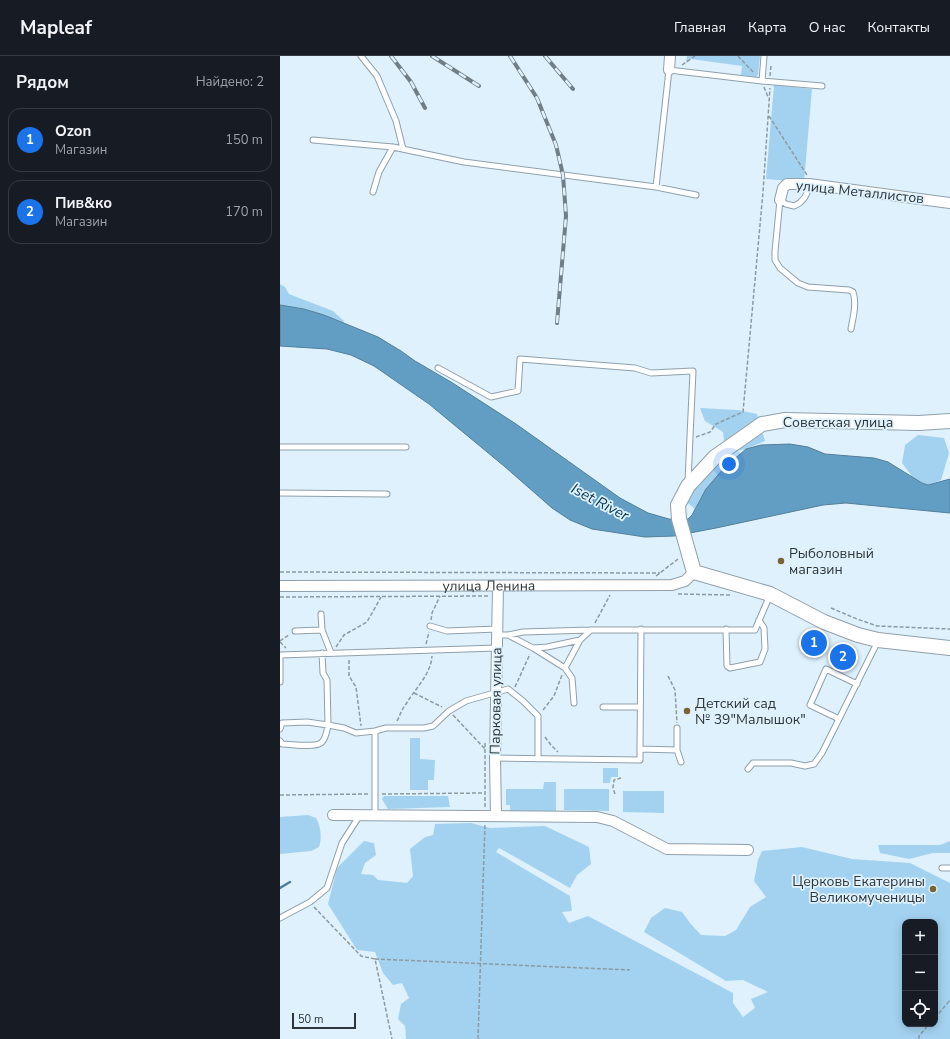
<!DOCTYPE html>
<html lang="ru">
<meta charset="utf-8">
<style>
:root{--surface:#171b24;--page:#20242c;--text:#f1f3f6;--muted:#9ea1a6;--line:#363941;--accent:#1a73e8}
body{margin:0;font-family:"Nunito Sans",sans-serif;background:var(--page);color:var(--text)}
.controls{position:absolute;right:12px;bottom:12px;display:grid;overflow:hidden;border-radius:8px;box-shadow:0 2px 10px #0003}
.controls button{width:36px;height:36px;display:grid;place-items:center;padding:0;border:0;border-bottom:1px solid var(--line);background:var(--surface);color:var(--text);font:20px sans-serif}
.scale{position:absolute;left:12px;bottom:10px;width:64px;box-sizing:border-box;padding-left:4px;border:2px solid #2e363a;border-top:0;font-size:11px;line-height:14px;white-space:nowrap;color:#2e363a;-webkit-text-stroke:3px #def1fd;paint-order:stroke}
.you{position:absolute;left:449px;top:408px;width:14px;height:14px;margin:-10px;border:3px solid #fff;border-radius:50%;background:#1a73e8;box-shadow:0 0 0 6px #1a73e833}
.badge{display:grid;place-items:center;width:26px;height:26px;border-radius:50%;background:var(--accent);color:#fff;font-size:13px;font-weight:700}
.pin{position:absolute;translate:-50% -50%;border:2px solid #fff;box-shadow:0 1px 4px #0006}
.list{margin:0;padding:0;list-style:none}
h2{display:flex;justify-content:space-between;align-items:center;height:52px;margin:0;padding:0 16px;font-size:17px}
h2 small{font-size:13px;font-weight:400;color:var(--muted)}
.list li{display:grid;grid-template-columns:26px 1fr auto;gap:12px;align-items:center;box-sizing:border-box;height:64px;margin:0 8px 8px;padding:0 8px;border:1px solid var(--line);border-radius:12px}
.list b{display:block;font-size:15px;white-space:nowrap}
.list p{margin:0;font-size:13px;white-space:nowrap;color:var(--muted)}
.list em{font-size:13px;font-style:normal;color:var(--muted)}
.icon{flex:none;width:22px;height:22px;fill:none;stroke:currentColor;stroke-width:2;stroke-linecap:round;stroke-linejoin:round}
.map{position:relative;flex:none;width:670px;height:983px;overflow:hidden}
header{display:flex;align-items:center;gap:24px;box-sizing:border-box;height:56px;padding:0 20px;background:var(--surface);border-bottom:1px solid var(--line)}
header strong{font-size:19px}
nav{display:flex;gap:22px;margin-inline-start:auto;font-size:14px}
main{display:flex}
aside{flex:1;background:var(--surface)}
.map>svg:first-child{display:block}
.green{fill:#a3d2f0;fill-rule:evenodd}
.water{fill:#629ec3;stroke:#527f9a}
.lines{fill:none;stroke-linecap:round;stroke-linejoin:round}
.stream{stroke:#527f9a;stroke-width:2.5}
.lane-casing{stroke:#8fa0ac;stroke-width:7}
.street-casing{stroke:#8fa0ac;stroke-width:12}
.secondary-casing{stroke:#8fa0ac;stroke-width:16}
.path{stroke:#8c9aa2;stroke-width:1.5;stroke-dasharray:4 2;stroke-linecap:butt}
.lane{stroke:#fff;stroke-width:5}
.street{stroke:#fff;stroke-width:10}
.secondary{stroke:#fff;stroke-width:14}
.rail-casing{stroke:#727e86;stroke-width:4}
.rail{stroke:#def1fd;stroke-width:2.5;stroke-dasharray:8;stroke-linecap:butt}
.poi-dot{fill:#7a6434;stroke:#def1fd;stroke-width:1.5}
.labels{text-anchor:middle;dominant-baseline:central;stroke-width:3.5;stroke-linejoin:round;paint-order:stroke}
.street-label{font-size:14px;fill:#2e363a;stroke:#def1fd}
.poi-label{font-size:14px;fill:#2e363a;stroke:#def1fd;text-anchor:start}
.water-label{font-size:15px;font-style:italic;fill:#043952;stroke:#def1fd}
</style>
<header>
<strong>Mapleaf</strong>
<nav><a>Главная</a><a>Карта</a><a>О нас</a><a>Контакты</a></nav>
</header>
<main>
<aside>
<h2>Рядом<small>Найдено: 2</small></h2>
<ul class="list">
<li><span class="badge">1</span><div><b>Ozon</b><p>Магазин</p></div><em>150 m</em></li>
<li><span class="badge">2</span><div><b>Пив&amp;ко</b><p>Магазин</p></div><em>170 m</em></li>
</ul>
</aside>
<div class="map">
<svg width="670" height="983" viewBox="0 0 670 983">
<rect width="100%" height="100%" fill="#def1fd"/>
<path class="green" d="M407 0H480L478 19 476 21 461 19 462 10 411 3 406 7Z
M494 29 532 33 524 126 486 123Z
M0 228 5 231 9 238 53 255 64 265 63 267 44 259 24 253 0 249Z
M420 352 458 354 477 358 485 385 466 393 453 396 445 393 443 376 425 365Z
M638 379 664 382 669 397 661 424 648 429 634 423 622 407 625 389Z
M438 405 444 412C433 425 422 437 415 453L404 444Z
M130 682H140V703L155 704 154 724H148V734H130Z
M323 712H338V721H331L330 727H323Z
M264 726H276V756H230V749H226V733H263Z
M284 733H329V755L284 754Z
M343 735H384V757L343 756Z
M104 740H168L170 751 108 753 102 743Z
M28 759 36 762C41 770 42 783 39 791L31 795 0 798V761Z
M191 767 210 772 265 770 309 791 311 808 297 819 290 832 219 792 216 796 290 840 292 855 282 856 289 867 308 860 453 937V947L463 961 475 952 471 943 488 936 463 924 446 925 364 876 371 862 385 852 402 856 410 867 421 879 445 880 456 874 470 851 486 841 474 825 478 804 482 795 522 791 572 803 630 807 670 827V983H124L126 982 125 970 118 963 121 948 129 942 122 927 113 929 103 917 95 896 77 894 48 848 57 812 84 785 94 787 96 799 85 807 81 818 93 819 98 824 127 827 133 820 130 793 145 781 153 779 155 768ZM625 866H655V968H625Z
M670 785V797H653L629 803 600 797 598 789H660Z"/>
<path class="water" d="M0 249 24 253 44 259 98 281 121 295 135 305 171 326 236 368 340 442 368 457 389 463 402 464 408 463 412 459 426 433 444 412 466 393 481 389 510 388 528 391 545 398 594 402 608 406 642 427 648 429 670 423V457L566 447 543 449 436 472 394 480 365 481 312 473 290 464 272 452 224 410 149 348 94 310 71 299 47 293 0 290Z"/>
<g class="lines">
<path class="stream" d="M0 832 10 826"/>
<defs>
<path id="lane" d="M81 0 97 20 116 65 123 93
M482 25 542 30
M33 84 113 91 184 106 376 131 416 139
M529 128C528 138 524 146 514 150L506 148 500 144 495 195V204L500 212 518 227 528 231 569 234 573 236C577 248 573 261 571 273
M376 131 389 14 482 25 484 0
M93 136 99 116 113 91
M158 312 211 341 238 335 240 303 355 312 371 317 413 315 408 425
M0 391H126
M0 437 107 438
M41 558 42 574 51 597
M150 570 167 575 217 573
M446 573 447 610 450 612 480 606 485 593 484 572 479 564
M15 575 42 574
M217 579H228L243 576 311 574H475L490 539
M228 579 253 592 267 591 300 584
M253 592 285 612 292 622 294 647
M0 599 217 592
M285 612 300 584 311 574
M0 626V599
M323 651H360
M559 663 530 649 546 613 577 628
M0 673 2 667 27 666 48 669 47 624 43 617 42 597
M95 675 106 672H144L153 670 169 655 186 645 228 633 243 645 258 660V703
M0 685 2 688C12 688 33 692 41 687 46 683 47 675 48 669L64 672 76 677 95 675V759
M360 693 361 573
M397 694 401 706
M215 702 360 704V693L397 694V672
M468 713 473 707H511L525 710 534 708 542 697 598 585
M662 812H670
M0 862 30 846 47 832 62 787 80 759"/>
<g id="street">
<path d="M389 14 390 0"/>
<path d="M500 144 503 132 507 128H529L670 147"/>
<path id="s1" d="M0 530 392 529 405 525 414 516"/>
<path d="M53 759 317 761 333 765 387 793 468 794"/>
<path d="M216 760 215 702 218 530"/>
</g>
<path id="secondary" d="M670 365 639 367 505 364 482 368 435 401 408 430 398 449 399 463 414 516 490 538 544 566 578 579 598 584 670 592"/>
</defs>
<use href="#lane" class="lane-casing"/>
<use href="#street" class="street-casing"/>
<use href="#secondary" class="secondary-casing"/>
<path class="path" d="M458 0 474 17
M402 9 415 0
M490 20 491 10
M484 31 488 41
M489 60 527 119
M416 381 430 376 436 368 463 356 483 136 490 32
M0 516 380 517
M376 520 398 503
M398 538 452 539
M0 541 208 540
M551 552 577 563 597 570 670 573
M151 564 152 557 160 540
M315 567 330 539
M0 585 10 578
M0 586 6 592
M146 588 149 576
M56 591 64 579 87 566 101 541
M69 604V620L76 631 81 670
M388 620 395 634 397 667
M235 631 250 598
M134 637 162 651
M263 654 274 640 282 619
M173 659 205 693
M117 665C120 659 122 653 126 648 135 633 151 618 152 600
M265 681 271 689 278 696
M102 738 204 737
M335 738 333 732 334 724 341 722
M0 739 88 738
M205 751V687
M34 851 81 900 95 903 112 983
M95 903 350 914
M655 962 670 944
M198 983 205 768
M639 983V980L649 968"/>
<use href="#lane" class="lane"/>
<use href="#street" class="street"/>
<use href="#secondary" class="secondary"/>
<defs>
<path id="rail" d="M111 0 131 26 145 52
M152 0 199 30
M230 0 257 42 276 89 283 119 286 160 277 267
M265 0 293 33"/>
</defs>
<use href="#rail" class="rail-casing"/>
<use href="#rail" class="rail"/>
</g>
<g class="poi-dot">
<circle cx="501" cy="505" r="4"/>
<circle cx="407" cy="655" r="4"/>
<circle cx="653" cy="833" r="4"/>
</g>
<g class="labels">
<g class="street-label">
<text transform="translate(580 136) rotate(6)">улица Металлистов</text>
<text x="558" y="366">Советская улица</text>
<text stroke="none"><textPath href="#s1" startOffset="209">улица Ленина</textPath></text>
<text transform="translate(216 645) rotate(-89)">Парковая улица</text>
</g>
<g class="poi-label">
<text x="509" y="497">Рыболовный<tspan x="509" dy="16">магазин</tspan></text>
<text x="415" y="647">Детский сад<tspan x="415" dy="16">№ 39"Малышок"</tspan></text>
<text x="645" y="825" text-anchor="end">Церковь Екатерины<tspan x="645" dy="16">Великомученицы</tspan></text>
</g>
<g class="water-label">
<text transform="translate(320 446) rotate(28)">Iset River</text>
</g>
</g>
</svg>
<div class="controls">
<button>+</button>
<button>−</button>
<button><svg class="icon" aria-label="locate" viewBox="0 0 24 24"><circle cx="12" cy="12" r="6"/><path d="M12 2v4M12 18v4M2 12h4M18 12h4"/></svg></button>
</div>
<div class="scale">50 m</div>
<div class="you"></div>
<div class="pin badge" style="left:534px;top:587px">1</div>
<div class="pin badge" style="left:563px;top:601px">2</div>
</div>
</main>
